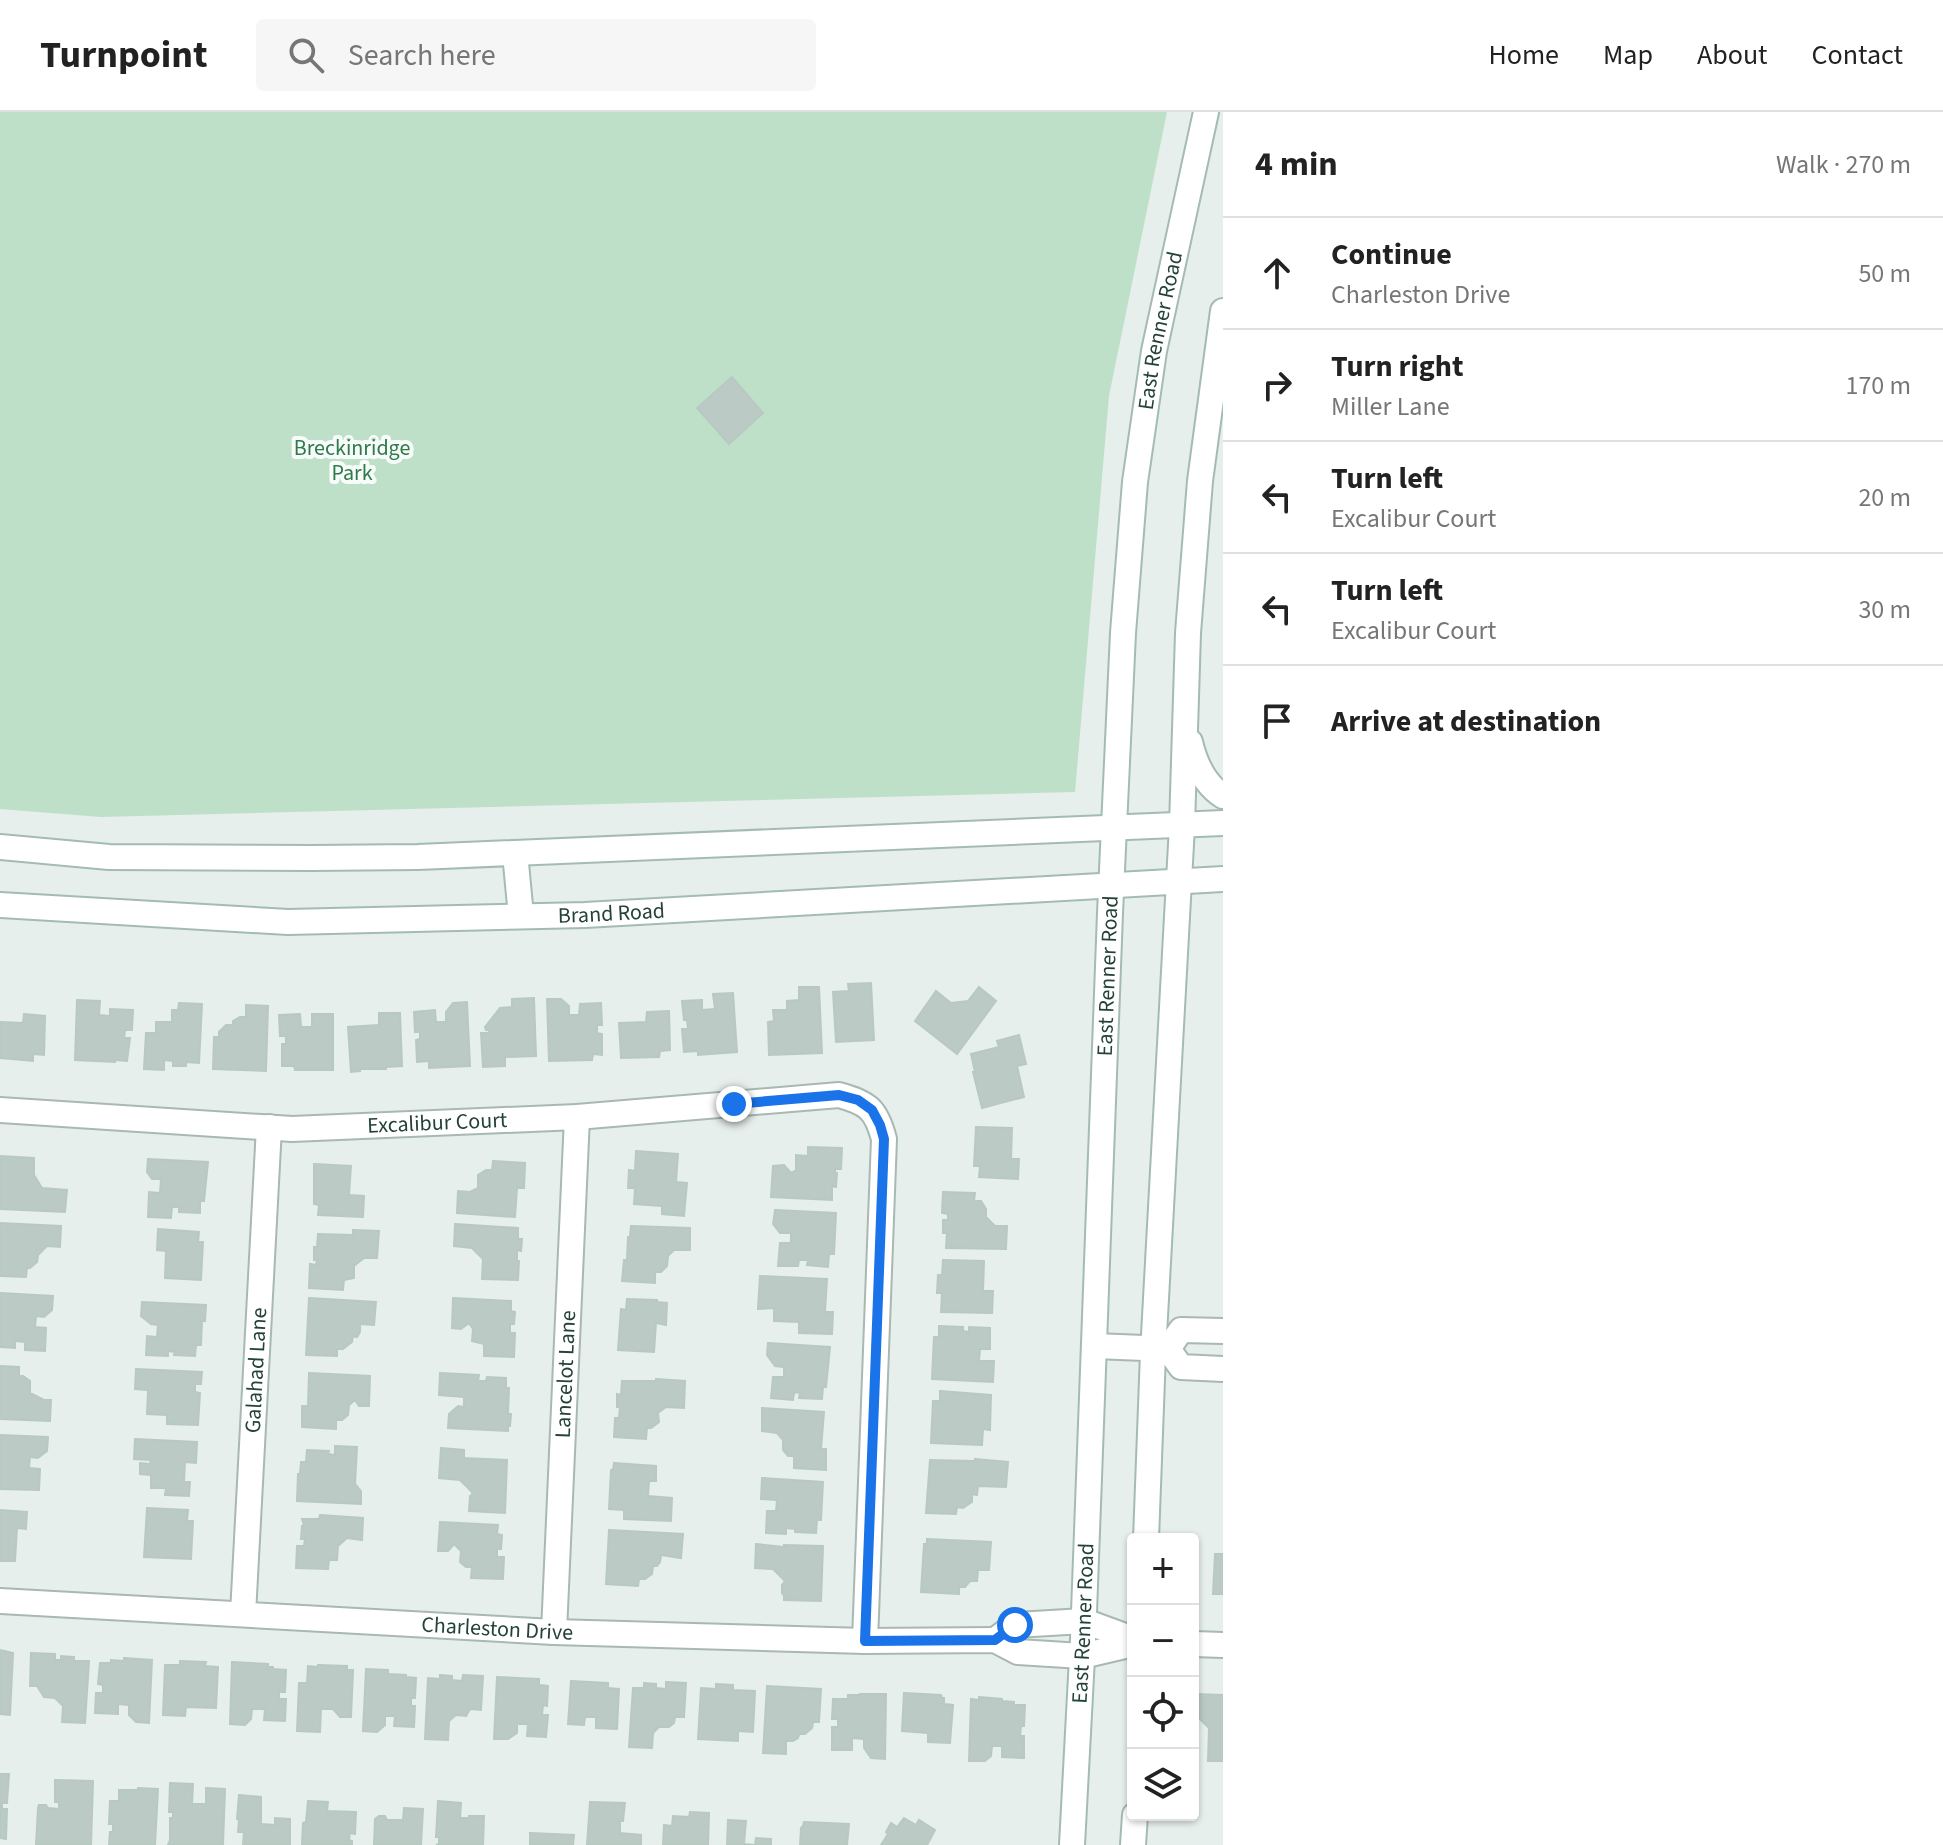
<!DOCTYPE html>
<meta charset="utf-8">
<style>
:root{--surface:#fff;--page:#f6f6f6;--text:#222;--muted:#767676;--line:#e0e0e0}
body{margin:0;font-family:"Source Sans 3",sans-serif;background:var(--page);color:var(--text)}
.controls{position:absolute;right:24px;bottom:24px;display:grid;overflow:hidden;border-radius:8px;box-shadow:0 2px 6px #0004}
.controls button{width:72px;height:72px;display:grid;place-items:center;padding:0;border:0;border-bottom:2px solid var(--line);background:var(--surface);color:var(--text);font:40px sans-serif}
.stop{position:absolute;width:24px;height:24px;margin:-18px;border:6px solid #1a73e8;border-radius:50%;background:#fff}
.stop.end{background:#1a73e8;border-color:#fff;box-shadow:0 2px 8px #0008}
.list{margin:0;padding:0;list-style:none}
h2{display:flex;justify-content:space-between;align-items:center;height:104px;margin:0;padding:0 32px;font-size:34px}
h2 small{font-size:26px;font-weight:400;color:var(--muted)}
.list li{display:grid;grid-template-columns:52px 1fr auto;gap:24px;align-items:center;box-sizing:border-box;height:112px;padding:0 32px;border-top:2px solid var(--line)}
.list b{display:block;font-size:30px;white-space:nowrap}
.list p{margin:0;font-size:26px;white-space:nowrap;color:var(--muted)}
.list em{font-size:26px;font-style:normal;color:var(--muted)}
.icon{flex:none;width:44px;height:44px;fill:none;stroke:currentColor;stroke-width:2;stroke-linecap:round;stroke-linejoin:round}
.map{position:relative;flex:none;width:1223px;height:1733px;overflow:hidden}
header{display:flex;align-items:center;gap:48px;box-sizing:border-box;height:112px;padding:0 40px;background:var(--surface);border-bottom:2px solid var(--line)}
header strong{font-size:38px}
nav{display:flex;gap:44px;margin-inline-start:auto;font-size:28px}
.search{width:560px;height:72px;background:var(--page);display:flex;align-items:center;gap:20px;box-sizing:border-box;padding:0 28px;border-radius:8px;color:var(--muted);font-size:30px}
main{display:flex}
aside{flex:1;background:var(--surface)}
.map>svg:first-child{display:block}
.green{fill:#bfe0c8}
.building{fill:#bbcac4;stroke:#b8c9c2;stroke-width:2}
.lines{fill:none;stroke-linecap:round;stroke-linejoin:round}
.street-casing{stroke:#a8b8b2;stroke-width:28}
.secondary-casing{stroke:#a4bbb3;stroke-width:28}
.street{stroke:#fff;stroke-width:24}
.secondary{stroke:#fff;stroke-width:24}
.route{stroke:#1a73e8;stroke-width:10}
.labels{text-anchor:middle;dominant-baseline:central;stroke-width:8;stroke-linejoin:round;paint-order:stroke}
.street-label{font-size:22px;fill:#24423a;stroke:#f7fbf9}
.park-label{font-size:22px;fill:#2d7a4b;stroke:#f7fbf9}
</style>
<header>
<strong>Turnpoint</strong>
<div class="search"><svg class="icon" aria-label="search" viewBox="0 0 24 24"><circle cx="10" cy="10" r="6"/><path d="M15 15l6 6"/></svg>Search here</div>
<nav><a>Home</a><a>Map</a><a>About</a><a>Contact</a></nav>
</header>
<main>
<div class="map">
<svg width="1223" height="1733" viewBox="0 0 1223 1733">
<rect width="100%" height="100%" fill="#e6efeb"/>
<path class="green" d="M0 0H1167L1109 284 1075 680 101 705 0 697Z"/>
<path class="building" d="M732 265 763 301 729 332 697 296Z
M871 871 874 928 836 930 833 880 849 879 848 872Z
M799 875H819L822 941 769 943 768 910 774 909 773 898H787V889L799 888Z
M979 875 996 889 957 942 915 909 936 879 951 891 968 889Z
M733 881 737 940 698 943V939L684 940 682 917H688L687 908H684L682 889 702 888V898L715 897 713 882Z
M534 886 536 944 505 945V954L483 955 481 921H489V918H486L485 915 500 896 512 895V887Z
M547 887H561L569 894V903H579L580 892 601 891 602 913H597V921L602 922V943L593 942 592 948 549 949Z
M77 888 100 889 99 903 110 904V897L133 898 132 918H125L124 926H130L127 949 115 948V950L75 948Z
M467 890 470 954 429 956V949L417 950 416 928 420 927V920H415L414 900 435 898 436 910H446V900L453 891Z
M179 891 202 892 199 951 186 950V954H173V949L164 948V958L144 957 146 921H156V910H172V898H178Z
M246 893 268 894 266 959 213 957 214 925H219V920L226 913H233V909L240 905H246Z
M669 899 670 938 660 939 659 945 621 946 619 911 646 910 647 900Z
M379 901H400L402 954 386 955V957H360V959L351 960 348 915 379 913Z
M24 902 45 904 44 943 33 942V949L0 946V910L23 911Z
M300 902 301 915H312V902H333V958H295L294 954H282V932H286V924H280L279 903Z
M1019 923 1026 952 1017 954 1024 985 982 996 973 960H975L971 942 999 935 997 929Z
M976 1015 1012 1016 1011 1047H1019L1018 1067 979 1065 980 1054H974Z
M808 1035 842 1036 841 1057H835V1061H837L836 1075 832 1074V1088L771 1085 773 1054 784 1053 791 1061 796 1058V1043L808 1044Z
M636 1039 678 1042 676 1070 687 1071 684 1104 662 1102V1094L634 1092 635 1076H628L629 1058 635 1059Z
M0 1044 34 1046V1063L42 1076 67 1078 65 1100 0 1097Z
M148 1047 208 1050 204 1089H200V1101L179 1100V1095H172L171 1106 148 1105 149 1080 160 1081 161 1067H152L147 1060Z
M493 1049 525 1051 524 1076H517L515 1105 457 1101 458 1079 470 1080 478 1076V1063L486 1058H492Z
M314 1052 351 1054 349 1083 364 1084 363 1105 318 1103 319 1093 314 1092Z
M943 1080 975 1081 974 1089H981L986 1097V1105L995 1114H1007L1006 1137 946 1136 947 1121H943V1108H948V1102L942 1101Z
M775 1098 836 1101 834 1142H829L828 1155 807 1153 808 1148H799L798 1154H778L780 1131H791V1121H780L773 1112Z
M0 1111 61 1114 60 1135 47 1134 38 1143 37 1150 30 1156H27L26 1165 0 1164Z
M455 1112 518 1116V1127H522L521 1139 517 1138V1149H519L518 1168 482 1167 483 1147 472 1136 454 1134Z
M631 1114 690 1116V1138H674L668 1144 667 1154 661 1160H655V1171L622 1169 624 1148H627L628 1125H630Z
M158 1117 199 1120 198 1130H203L201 1168 165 1166 166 1139 157 1138Z
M353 1118 379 1119 377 1146H364L354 1154V1166L344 1168 343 1178 309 1176 310 1152 316 1153 317 1148H314V1135H317L318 1122 353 1123Z
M943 1148 984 1149 983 1179H993L992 1201 941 1200 942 1181H937L938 1163H942Z
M760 1164 827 1167 825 1200H833L832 1222 799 1221V1210L774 1209V1196L758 1197Z
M0 1181 53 1184 52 1198 44 1205 36 1204 35 1215 46 1216 45 1239 25 1238V1230L15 1229V1236L0 1235Z
M309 1186 376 1190 374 1213 360 1212V1220L357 1225 353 1224 352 1230 343 1237H337V1244L306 1243Z
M453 1186 511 1189V1199L515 1200 514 1212H510V1221H515L514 1245 484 1244V1232L472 1229 473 1217 469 1211 461 1217 452 1216Z
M627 1187 657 1188V1190L667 1191 666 1213 656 1211 654 1240 618 1238 621 1197 626 1198Z
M142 1190 206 1193 205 1209H202L201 1233H196L195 1244 174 1243 175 1240 168 1239V1244L146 1243 147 1224 157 1225 158 1213 151 1212 141 1204Z
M939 1214 963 1215V1219L969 1220V1215L990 1216V1237H980L979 1249H994L993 1270 932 1267 934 1225H939Z
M768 1231 830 1235 826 1275H823L822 1287 799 1286 800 1280 794 1281 793 1288 771 1286 773 1265H784V1255L775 1254 767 1243Z
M0 1254 19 1255V1264H23L30 1269V1281L44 1288H51L50 1309 0 1307Z
M136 1257 202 1260 201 1272H195V1280L200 1281 198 1313 167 1312V1303L147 1302 148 1278 135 1277Z
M309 1261 370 1264 369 1294H359L355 1288 349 1293 348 1303 342 1308H336V1317L302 1315V1294H308Z
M440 1261 479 1263 478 1269H486L487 1265 506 1266V1276H509L508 1302H511L510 1314H508V1319L448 1316 449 1302 458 1294 464 1295V1285L439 1283Z
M656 1267 685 1269 684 1296 666 1295 658 1301 659 1310 651 1316H647L646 1327 614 1325 615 1306H619L620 1295H617V1282L621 1283 622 1269H656Z
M940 1279 991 1283 990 1318 983 1317 982 1333 931 1331 933 1289H940Z
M762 1296 824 1300 821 1337H826V1358L794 1356V1344H788L783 1338V1328L777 1321 762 1319Z
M0 1323 48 1325 47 1339 38 1346 30 1345 29 1356 40 1357 39 1378 0 1377Z
M135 1327 197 1330 196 1351 185 1350 184 1370H190L189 1384 165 1383 166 1376H151V1363L140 1362V1351L150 1352 151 1348 134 1347Z
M335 1334 357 1335 355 1372 361 1379V1392L297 1389 298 1362H300L301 1350H306L307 1338 329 1339 328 1342 335 1343Z
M441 1336 464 1338V1346L507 1348 505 1401 469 1399 470 1384H472V1380L460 1368 439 1366Z
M975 1347 1008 1350 1006 1375 978 1374 977 1383 972 1382V1390L963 1396 957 1395 956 1402 926 1401 930 1348 975 1349Z
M614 1351 656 1354V1369H649L648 1384 672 1386 671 1409 624 1407V1398L609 1397 611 1358H613Z
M762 1366 823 1370 821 1408H817L816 1421 795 1420V1417L786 1416V1422L766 1421 767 1399H776L777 1388 761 1387Z
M147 1396 188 1398 187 1409H193L191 1447 144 1445Z
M0 1398 27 1400 26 1417 17 1416 15 1449H0Z
M320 1403 363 1406 362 1428 347 1426 338 1434 337 1448H329L328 1457 296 1456 297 1434H304L305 1427H301L302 1414 304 1413 302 1407H319Z
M440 1410 498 1413 497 1422 502 1423 501 1437H497V1445H504L503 1467 471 1466 472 1455H466L460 1450 461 1439 454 1432 448 1439H438Z
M609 1418 683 1422 681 1446 661 1443 660 1450 657 1454H653L652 1462 645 1467H639L638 1474 606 1472Z
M927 1427 991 1430 989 1458H978L977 1469H970L965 1475H959V1482L921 1480 924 1432H927Z
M756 1432 784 1435V1433L823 1434 821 1489 784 1488V1484L782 1481V1473L785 1469 773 1457 755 1456Z
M1215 1442H1223V1482H1213Z
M0 1538 13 1541 10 1603 0 1602Z
M31 1541 55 1542V1548H61V1544L74 1545V1549H89L85 1611 62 1610 63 1594 55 1586 44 1585 37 1574H30Z
M124 1546 152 1548 149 1611 136 1610 129 1603V1593L118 1592V1602L95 1601 96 1581H103V1573L98 1572 100 1551H111V1548L124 1549Z
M180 1549 206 1550 205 1554 218 1555 216 1596 186 1595 185 1604 163 1603 165 1553H180Z
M232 1550 268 1552V1555H273V1557L286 1558 285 1580H279V1587H286L285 1609 264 1608 265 1597H252L251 1607 245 1613 230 1612Z
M318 1553 347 1554V1558H353L351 1605H340L333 1597H321L320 1620 297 1619 299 1571H307L308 1554 318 1555Z
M366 1557 388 1558V1562L406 1563V1565L416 1566 415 1586H411V1594H415L414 1615 394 1614 395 1604H385V1613L377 1620 363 1619Z
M440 1563 452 1564V1568L462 1569 463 1563 483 1564 481 1598 470 1597 466 1604 456 1603 449 1609 448 1628 425 1627 428 1566 440 1567Z
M497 1565 539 1567V1573L548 1574 547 1594 543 1593 542 1603H548L546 1625 527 1624 528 1612H517V1621L508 1627H494Z
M571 1569 608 1571V1576L619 1577 617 1617 596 1616V1605H585L584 1613 568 1612Z
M666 1570 686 1571 684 1605H675L674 1611 669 1615H659L653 1621 652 1636 629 1635 633 1576H644V1571L656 1572V1576L666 1577Z
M716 1572 733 1573V1578L755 1579 753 1620 738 1619V1629L698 1627 701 1576 716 1577Z
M767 1574 821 1577 819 1610H813L812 1616 805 1622H799L798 1626 793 1629H786V1642L763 1641Z
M904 1581 941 1583 942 1586H944V1592L953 1593 950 1631 928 1630V1621L902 1619Z
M860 1582H886L885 1647 871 1646 864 1636V1627L852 1626V1638H832V1615H838V1607H832L833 1587H848V1583H860Z
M1196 1582 1223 1583V1649H1208L1209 1616 1196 1603Z
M979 1585 1002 1587V1589L1014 1590V1593H1025L1024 1614H1021L1020 1624H1024V1646L1002 1645V1634H992L991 1644 985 1649H969L971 1587 979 1588Z
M0 1662H9L7 1691H2V1697H7L6 1727 0 1726Z
M55 1668 93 1669 91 1733H36L38 1696 39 1693H46L48 1696 59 1697V1690H55Z
M170 1671 193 1672 192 1692H206V1676L225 1677 223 1733H168L170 1728V1706H173V1700H169Z
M138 1676 158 1677 155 1733H109L110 1720H113V1712H109L110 1689H119V1678H138Z
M239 1683 261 1685V1712L275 1713V1706L290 1707V1733H243L244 1720H238L239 1708 237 1707Z
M308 1689 328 1690 327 1699 356 1700 355 1722 350 1721 349 1728 352 1729V1733H302L303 1711 306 1710Z
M438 1689 461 1691 460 1706H469V1704H484L483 1733H436L439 1732V1725H436Z
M590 1690 625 1691 623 1709H620V1721L641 1723V1733H587Z
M404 1696 423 1697 421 1733H374L375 1707 379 1704H385L387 1708H403Z
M690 1700 709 1701 708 1733H663L664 1713 672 1714 673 1704 689 1705Z
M904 1706 916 1713 919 1708 935 1718 927 1733H881L888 1722 886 1720 891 1711 897 1715Z
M728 1708 746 1709 744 1732 755 1733 756 1726 771 1727V1733H727Z
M804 1710 849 1712 847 1733H800L801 1716 803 1714Z
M530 1721 574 1723 573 1733H530Z"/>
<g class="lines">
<defs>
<g id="street">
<path id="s1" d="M0 998 292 1017 577 1005 839 983C868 991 876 997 884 1027L865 1529"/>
<path d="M1095 1234 1168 1237"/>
<path d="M1168 1237 1181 1255 1223 1257"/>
<path d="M1168 1237 1181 1218 1223 1219"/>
<path id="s2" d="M0 1489 554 1520 865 1529 995 1528 1018 1540 1082 1544 1133 1532"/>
<path id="s3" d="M243 1502 269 1015"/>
<path id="s4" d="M554 1520 577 1005"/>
<path d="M995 1528 1015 1513 1084 1509 1133 1527"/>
<path d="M1193 1532 1223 1533"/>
</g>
<g id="secondary">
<path d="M1190 630C1195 651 1204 672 1223 684"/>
<path d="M0 735 109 745 312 746 418 745 1223 711"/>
<path d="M515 741 521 804"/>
<path id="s5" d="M0 793 288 810 585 803 1223 767"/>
<path d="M1146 1427 1153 1241 1182 714 1188 521 1200 369 1223 199"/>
<path id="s6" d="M1072 1733 1083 1527 1110 801 1123 521 1135 370 1154 239 1206 0"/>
<path d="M1133 1733 1135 1703"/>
</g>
</defs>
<use href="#street" class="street-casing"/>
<use href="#secondary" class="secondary-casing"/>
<use href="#street" class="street"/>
<use href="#secondary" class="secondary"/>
</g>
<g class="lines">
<path class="route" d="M734 992 839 983 858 988 872 998 880 1013 884 1027 865 1529 995 1528 1015 1513"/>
</g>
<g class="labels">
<g class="street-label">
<text stroke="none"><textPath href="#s6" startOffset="1518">East Renner Road</textPath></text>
<text stroke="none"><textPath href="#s5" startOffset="612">Brand Road</textPath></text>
<text stroke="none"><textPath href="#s6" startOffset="870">East Renner Road</textPath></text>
<text stroke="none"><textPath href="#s1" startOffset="438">Excalibur Court</textPath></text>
<text stroke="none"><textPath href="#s3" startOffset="244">Galahad Lane</textPath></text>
<text stroke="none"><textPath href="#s4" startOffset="258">Lancelot Lane</textPath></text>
<text stroke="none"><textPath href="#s6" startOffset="222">East Renner Road</textPath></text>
<text stroke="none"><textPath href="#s2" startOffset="498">Charleston Drive</textPath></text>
</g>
<g class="park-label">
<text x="352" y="336">Breckinridge<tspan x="352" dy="25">Park</tspan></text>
</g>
</g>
</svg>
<div class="controls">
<button>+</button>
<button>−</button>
<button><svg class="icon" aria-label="locate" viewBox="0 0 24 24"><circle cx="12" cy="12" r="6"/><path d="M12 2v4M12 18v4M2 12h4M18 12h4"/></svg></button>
<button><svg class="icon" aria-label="layers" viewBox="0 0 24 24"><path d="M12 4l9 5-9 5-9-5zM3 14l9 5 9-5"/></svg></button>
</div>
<div class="stop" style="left:1015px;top:1513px"></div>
<div class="stop end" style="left:734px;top:992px"></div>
</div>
<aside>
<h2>4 min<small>Walk · 270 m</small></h2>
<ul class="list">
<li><svg class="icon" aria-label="ahead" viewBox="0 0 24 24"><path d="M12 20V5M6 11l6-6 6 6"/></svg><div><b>Continue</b><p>Charleston Drive</p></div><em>50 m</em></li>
<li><svg class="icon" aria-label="right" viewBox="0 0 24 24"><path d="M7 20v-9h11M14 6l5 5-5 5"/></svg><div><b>Turn right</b><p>Miller Lane</p></div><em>170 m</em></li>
<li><svg class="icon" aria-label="left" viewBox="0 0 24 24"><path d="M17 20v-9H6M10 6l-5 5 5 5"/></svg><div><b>Turn left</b><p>Excalibur Court</p></div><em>20 m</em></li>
<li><svg class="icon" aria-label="left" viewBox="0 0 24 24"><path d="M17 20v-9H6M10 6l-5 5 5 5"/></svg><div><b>Turn left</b><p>Excalibur Court</p></div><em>30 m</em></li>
<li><svg class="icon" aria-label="arrive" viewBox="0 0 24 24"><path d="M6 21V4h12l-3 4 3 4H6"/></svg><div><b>Arrive at destination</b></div></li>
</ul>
</aside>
</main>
